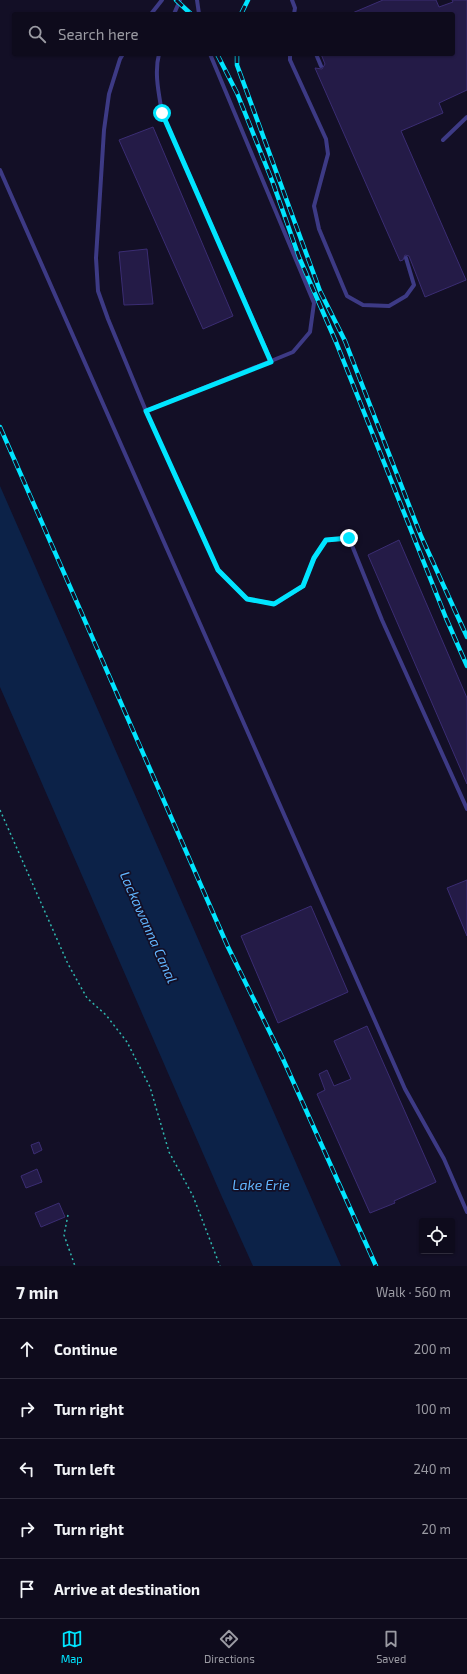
<!DOCTYPE html>
<meta charset="utf-8">
<style>
:root{--surface:#0e0b1c;--page:#1c1929;--text:#f1f3f6;--muted:#9b9ba3;--line:#2e2b3b;--accent:#00e5ff}
body{margin:0;font-family:"Exo 2",sans-serif;background:var(--page);color:var(--text)}
.controls{position:absolute;right:12px;bottom:12px;display:grid;overflow:hidden;border-radius:4px;box-shadow:0 1px 3px #0004}
.controls button{width:36px;height:36px;display:grid;place-items:center;padding:0;border:0;border-bottom:1px solid var(--line);background:var(--surface);color:var(--text);font:20px sans-serif}
.stop{position:absolute;width:12px;height:12px;margin:-9px;border:3px solid #00e5ff;border-radius:50%;background:#fff}
.stop.end{background:#00e5ff;border-color:#fff;box-shadow:0 1px 4px #0008}
.list{margin:0;padding:0;list-style:none}
h2{display:flex;justify-content:space-between;align-items:center;height:52px;margin:0;padding:0 16px;font-size:17px}
h2 small{font-size:13px;font-weight:400;color:var(--muted)}
.list li{display:grid;grid-template-columns:26px 1fr auto;gap:12px;align-items:center;box-sizing:border-box;height:60px;padding:0 16px;border-top:1px solid var(--line)}
.list b{display:block;font-size:15px;white-space:nowrap}
.list em{font-size:13px;font-style:normal;color:var(--muted)}
.icon{flex:none;width:22px;height:22px;fill:none;stroke:currentColor;stroke-width:2;stroke-linecap:round;stroke-linejoin:round}
.map{position:relative;flex:none;width:467px;height:1266px;overflow:hidden}
.search{position:absolute;background:var(--surface);box-shadow:0 1px 3px #0004;left:12px;right:12px;top:12px;height:44px;display:flex;align-items:center;gap:10px;box-sizing:border-box;padding:0 14px;border-radius:4px;color:var(--muted);font-size:15px}
.sheet{height:352px;background:var(--surface)}
nav{display:flex;justify-content:space-around;align-items:center;box-sizing:border-box;height:56px;border-top:1px solid var(--line);background:var(--surface);font-size:11px;color:var(--muted)}
nav a{display:grid;justify-items:center;gap:2px}
nav .on{color:var(--accent)}
.map>svg:first-child{display:block}
.water{fill:#0c2248}
.building{fill:#241b47;stroke:#3b2d73}
.lines{fill:none;stroke-linecap:round;stroke-linejoin:round}
.path{stroke:#2fb8b0;stroke-width:1.5;stroke-dasharray:2 3;stroke-linecap:butt}
.lane{stroke:#3d3a85;stroke-width:4}
.rail-casing{stroke:#00e5ff;stroke-width:4.5}
.rail{stroke:#130f26;stroke-width:3;stroke-dasharray:9;stroke-linecap:butt}
.route{stroke:#00e5ff;stroke-width:5}
.labels{text-anchor:middle;dominant-baseline:central;stroke-width:3.5;stroke-linejoin:round;paint-order:stroke}
.water-label{font-size:14px;font-style:italic;fill:#62b6ff;stroke:#130f26}
</style>
<div class="map">
<svg width="467" height="1266" viewBox="0 0 467 1266">
<rect width="100%" height="100%" fill="#130f26"/>
<path class="water" d="M0 486 341 1266H253L222 1197 0 687Z"/>
<path class="building" d="M383 0H436L439 7 453 2 452 0H467V90L439 103 443 113 401 131 466 280 425 297 409 256 405 255 403 260 400 261 315 68 322 69 325 64 321 54H453V14H350Z
M153 127 233 316 203 329 119 140Z
M147 249 153 304 124 305 119 252Z
M399 540 467 698V784L368 555Z
M467 880V936L447 888Z
M311 906 348 992 278 1023 241 936Z
M367 1026 436 1182 394 1201 395 1203 370 1213 317 1094 325 1090 319 1074 327 1070 334 1086 351 1079 334 1041Z
M39 1142 42 1150 34 1154 31 1145Z
M37 1169 42 1182 26 1188 21 1176Z
M59 1203 65 1217 41 1227 35 1213Z"/>
<g class="lines">
<path class="path" d="M0 810 68 964 87 998 106 1015 127 1042 150 1087 169 1152 193 1196 220 1266
M68 1215 64 1235 75 1266"/>
<path class="lane" d="M197 0 199 14
M292 0 295 8 294 14
M151 14 162 0
M174 14 180 0
M123 54 120 59 109 94 104 130 96 258 98 291 108 319 146 411
M159 54C154 73 159 94 162 113L271 361 146 411 218 570 247 599 275 604 303 586 314 558 326 540 349 538 382 620 467 809
M210 54 314 303 310 332 293 352 271 361
M290 54V60L326 139 328 154 314 206 319 229 347 296 363 305 389 306 406 296 414 285 406 258
M316 54 321 66
M443 140 467 117
M0 170 405 1089 444 1159 467 1212"/>
<defs>
<path id="rail" d="M176 0 191 14
M241 14 248 0
M217 54 237 93 275 188
M237 54V65L320 291 345 341 421 536 467 637
M273 183 299 257 336 342 446 618 467 666
M0 427 228 947 283 1059 376 1266"/>
</defs>
<use href="#rail" class="rail-casing"/>
<use href="#rail" class="rail"/>
</g>
<g class="lines">
<path class="route" d="M162 113 271 362 146 411 218 570 247 599 274 604 303 586 314 558 326 540 349 538"/>
</g>
<g class="labels">
<g class="water-label">
<text transform="translate(149 927) rotate(66)">Lackawanna Canal</text>
<text x="261" y="1184">Lake Erie</text>
</g>
</g>
</svg>
<div class="controls">
<button><svg class="icon" aria-label="locate" viewBox="0 0 24 24"><circle cx="12" cy="12" r="6"/><path d="M12 2v4M12 18v4M2 12h4M18 12h4"/></svg></button>
</div>
<div class="stop" style="left:162px;top:113px"></div>
<div class="stop end" style="left:349px;top:538px"></div>
<div class="search"><svg class="icon" aria-label="search" viewBox="0 0 24 24"><circle cx="10" cy="10" r="6"/><path d="M15 15l6 6"/></svg>Search here</div>
</div>
<section class="sheet">
<h2>7 min<small>Walk · 560 m</small></h2>
<ul class="list">
<li><svg class="icon" aria-label="ahead" viewBox="0 0 24 24"><path d="M12 20V5M6 11l6-6 6 6"/></svg><div><b>Continue</b></div><em>200 m</em></li>
<li><svg class="icon" aria-label="right" viewBox="0 0 24 24"><path d="M7 20v-9h11M14 6l5 5-5 5"/></svg><div><b>Turn right</b></div><em>100 m</em></li>
<li><svg class="icon" aria-label="left" viewBox="0 0 24 24"><path d="M17 20v-9H6M10 6l-5 5 5 5"/></svg><div><b>Turn left</b></div><em>240 m</em></li>
<li><svg class="icon" aria-label="right" viewBox="0 0 24 24"><path d="M7 20v-9h11M14 6l5 5-5 5"/></svg><div><b>Turn right</b></div><em>20 m</em></li>
<li><svg class="icon" aria-label="arrive" viewBox="0 0 24 24"><path d="M6 21V4h12l-3 4 3 4H6"/></svg><div><b>Arrive at destination</b></div></li>
</ul>
</section>
<nav>
<a class="on"><svg class="icon" aria-label="map" viewBox="0 0 24 24"><path d="M3 6l6-2 6 2 6-2v14l-6 2-6-2-6 2zM9 4v14M15 6v14"/></svg>Map</a>
<a><svg class="icon" aria-label="directions" viewBox="0 0 24 24"><path d="M12 3l9 9-9 9-9-9zM9 14v-3h6M13 9l2 2-2 2"/></svg>Directions</a>
<a><svg class="icon" aria-label="saved" viewBox="0 0 24 24"><path d="M7 4h10v16l-5-4-5 4z"/></svg>Saved</a>
</nav>
